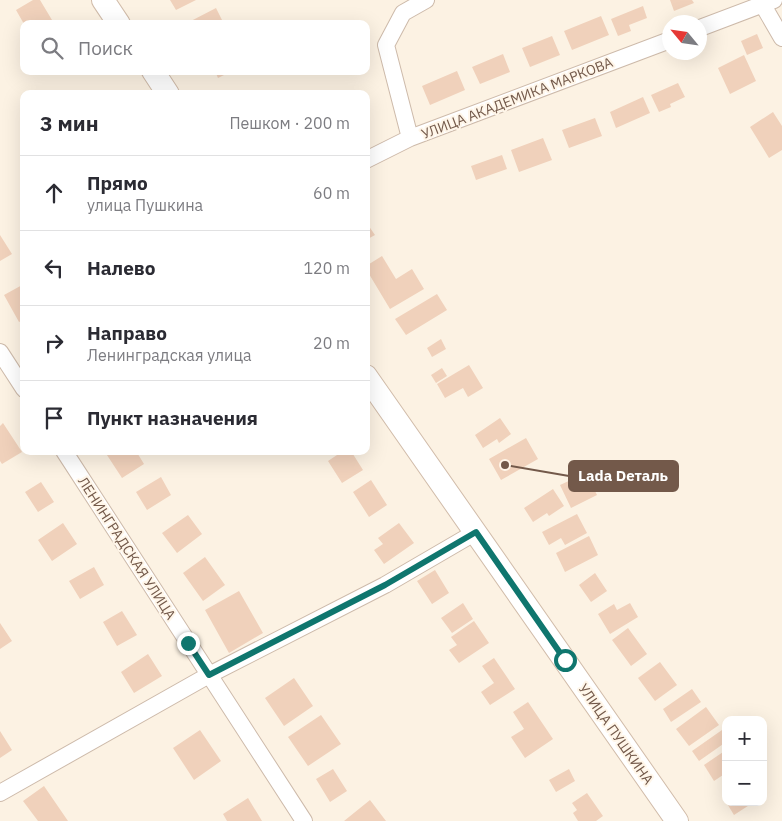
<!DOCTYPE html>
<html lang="ru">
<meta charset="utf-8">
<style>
:root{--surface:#fff;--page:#f2f2f3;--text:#2b2b33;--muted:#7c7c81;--line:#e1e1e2}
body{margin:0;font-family:"IBM Plex Sans",sans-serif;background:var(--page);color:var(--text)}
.controls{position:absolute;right:15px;bottom:15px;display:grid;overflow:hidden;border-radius:10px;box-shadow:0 5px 20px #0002}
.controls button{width:45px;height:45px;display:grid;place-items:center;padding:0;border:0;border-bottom:1px solid var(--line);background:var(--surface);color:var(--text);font:25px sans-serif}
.compass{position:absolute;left:662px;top:15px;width:45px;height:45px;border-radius:50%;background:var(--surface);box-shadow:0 5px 20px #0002;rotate:299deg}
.stop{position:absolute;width:15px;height:15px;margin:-11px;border:4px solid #0f766e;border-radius:50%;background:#fff}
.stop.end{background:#0f766e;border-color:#fff;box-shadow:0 1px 5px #0008}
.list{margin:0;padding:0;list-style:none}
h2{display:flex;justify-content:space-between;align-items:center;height:65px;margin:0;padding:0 20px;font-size:21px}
h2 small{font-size:16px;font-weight:400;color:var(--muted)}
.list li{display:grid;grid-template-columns:32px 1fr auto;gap:15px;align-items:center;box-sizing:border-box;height:75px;padding:0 20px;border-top:1px solid var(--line)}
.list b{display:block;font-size:19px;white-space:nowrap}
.list p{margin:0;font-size:16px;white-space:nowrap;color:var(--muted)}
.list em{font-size:16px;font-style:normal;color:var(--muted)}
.icon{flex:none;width:28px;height:28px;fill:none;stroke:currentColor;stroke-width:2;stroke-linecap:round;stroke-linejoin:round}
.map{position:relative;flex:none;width:782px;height:821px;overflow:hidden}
.search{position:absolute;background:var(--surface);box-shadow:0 5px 20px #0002;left:20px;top:20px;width:350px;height:55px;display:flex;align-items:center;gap:12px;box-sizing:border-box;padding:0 18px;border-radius:10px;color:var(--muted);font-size:19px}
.panel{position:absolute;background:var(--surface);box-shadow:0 5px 20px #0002;left:20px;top:90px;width:350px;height:365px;border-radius:10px}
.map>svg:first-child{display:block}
.building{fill:#f0d1bb}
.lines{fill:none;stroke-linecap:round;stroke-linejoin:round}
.street-casing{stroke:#cdbaaa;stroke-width:18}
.secondary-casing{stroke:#d1bcaa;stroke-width:24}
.street{stroke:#fff;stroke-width:16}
.secondary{stroke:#fff;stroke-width:22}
.route{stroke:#0f766e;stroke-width:6}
.labels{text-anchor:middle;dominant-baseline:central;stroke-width:4;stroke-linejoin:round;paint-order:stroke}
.street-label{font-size:14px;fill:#73594a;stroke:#fff6e9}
.leader{fill:none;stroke:#73594a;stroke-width:2}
.callout-dot{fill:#73594a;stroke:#fff6e9;stroke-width:2}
.callout{fill:#73594a;stroke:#73594a;stroke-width:2}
.callout-label{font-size:15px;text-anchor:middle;font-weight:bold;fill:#fff}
</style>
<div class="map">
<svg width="782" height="821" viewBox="0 0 782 821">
<rect width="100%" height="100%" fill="#fcf2e3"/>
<path class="building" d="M33 0H40L52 20 46 24H24L16 10Z
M170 0H196L176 10Z
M670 0H692L694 3 674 11Z
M643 6 647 18 629 25 631 31 618 36 611 19Z
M216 8 224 24H190L189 22Z
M601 16 609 35 572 50 564 31Z
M757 34 763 48 747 55 741 41Z
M552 36 560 55 530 67 522 48Z
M503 54 510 72 480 84 472 67Z
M744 55 756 81 730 94 718 68Z
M215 71H232L218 78Z
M457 71 465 90 430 105 422 86Z
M678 83 685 97 670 104 671 107 659 112 651 95Z
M643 97 650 113 616 128 610 112Z
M773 112 782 126V150L769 158 750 127Z
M595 118 602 136 569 148 562 130Z
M543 138 552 160 519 172 511 150Z
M502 155 507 169 476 180 471 166Z
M366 222 375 235 366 240Z
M0 235 12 254 0 261Z
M382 256 396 279 412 269 424 289 390 309 366 269V266Z
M24 284V320L19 322 4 295Z
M437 294 447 310 406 335 395 319Z
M441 339 446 349 432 357 427 348Z
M469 365 483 388 468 397 463 388 445 398 437 384Z
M442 368 447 376 436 383 431 375Z
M500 418 511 434 499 443 497 439 483 448 475 435Z
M3 423 22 452 2 464 0 461V426Z
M526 438 538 459 501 480 489 459Z
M106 451H136L144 464 122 478 105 452Z
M343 451H351L363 470 342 483 328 461Z
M586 473 597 495 571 508 560 485Z
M161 477 171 495 147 510 136 492Z
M371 480 387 505 369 517 353 492Z
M41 482 54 502 38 512 25 492Z
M553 489 564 506 549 516 547 513 533 522 524 508Z
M577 514 587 533 565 545 561 538 549 545 542 532Z
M188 515 202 534 177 553 162 533Z
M63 523 77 544 52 561 38 540Z
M399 523 414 543 384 564 374 550 383 544 378 538Z
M589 536 598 555 565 572 556 553Z
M205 557 225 585 203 601 183 573Z
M94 567 104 585 80 599 69 581Z
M435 570 449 593 432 604 417 581Z
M595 573 607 591 591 602 579 585Z
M239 591 263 633 229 653 205 610Z
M463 603 473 619 452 633 441 618Z
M630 603 638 617 610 634 598 614 614 604 617 610Z
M122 611 137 635 117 646 103 622Z
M474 621 489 643 459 663 449 650 457 645 451 637Z
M0 623 12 641 0 649Z
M628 628 647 654 631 666 612 640Z
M148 654 162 676 134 693 121 672Z
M494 658 515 689 490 705 481 692 494 683 482 666Z
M660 662 677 685 655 701 638 678Z
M294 678 313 706 284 726 265 698Z
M692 689 701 702 671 722 663 709Z
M528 702 553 739 525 758 511 737 524 729 513 712Z
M706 707 719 725 689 746 676 729Z
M321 715 341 744 308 766 288 737Z
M200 730 221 761 194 780 173 748Z
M722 730 726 736V742L699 761 692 751Z
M0 731 12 750 0 758Z
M726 750V773L714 781 704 765Z
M333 769 347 791 330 802 316 779Z
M569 769 575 781 556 792 549 780Z
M44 786 68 821H38L23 801Z
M587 793 603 816 596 821H578L573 813 577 810 572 803Z
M248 798 262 821H227L223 814Z
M370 800 386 821H344Z
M726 802H754L734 815Z"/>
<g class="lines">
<defs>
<path id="street" d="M760 0 782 38
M700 28 774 0
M410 138 386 45 403 13 426 0
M366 160 410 138 670 40
M0 352 24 389
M64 451 304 821
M0 793 209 675 385 585 476 532"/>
<path id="secondary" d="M103 0 119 24
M153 71 168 94
M366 376 677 821"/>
</defs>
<use href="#street" class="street-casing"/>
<use href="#secondary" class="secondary-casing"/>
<use href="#street" class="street"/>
<use href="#secondary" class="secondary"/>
</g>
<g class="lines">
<path class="route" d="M188 643 209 675 385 585 476 532 565 660"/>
</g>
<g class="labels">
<g class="street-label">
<text transform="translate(517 98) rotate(-21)">УЛИЦА АКАДЕМИКА МАРКОВА</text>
<text transform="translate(127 548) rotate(57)">ЛЕНИНГРАДСКАЯ УЛИЦА</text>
<text transform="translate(616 734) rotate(55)">УЛИЦА ПУШКИНА</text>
</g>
</g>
<path class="leader" d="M505 465L569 476"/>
<circle class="callout-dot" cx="505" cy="465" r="5"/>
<rect class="callout" x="569" y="461" width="109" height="30" rx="5"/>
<g class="callout-label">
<text x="623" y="481">Lada Dеталь</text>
</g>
</svg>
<div class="controls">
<button>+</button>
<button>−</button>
</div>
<svg class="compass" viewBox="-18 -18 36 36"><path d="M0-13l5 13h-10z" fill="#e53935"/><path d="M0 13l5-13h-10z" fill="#7c7c81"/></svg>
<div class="stop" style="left:565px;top:660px"></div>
<div class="stop end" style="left:188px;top:643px"></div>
<div class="search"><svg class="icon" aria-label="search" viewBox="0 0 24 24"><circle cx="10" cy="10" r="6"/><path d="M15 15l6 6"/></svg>Поиск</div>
<section class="panel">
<h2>3 мин<small>Пешком · 200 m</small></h2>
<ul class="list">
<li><svg class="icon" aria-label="ahead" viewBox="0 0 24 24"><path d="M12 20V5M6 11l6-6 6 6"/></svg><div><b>Прямо</b><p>улица Пушкина</p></div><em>60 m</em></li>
<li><svg class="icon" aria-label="left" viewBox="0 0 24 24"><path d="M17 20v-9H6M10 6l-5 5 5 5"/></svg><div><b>Налево</b></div><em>120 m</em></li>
<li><svg class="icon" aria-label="right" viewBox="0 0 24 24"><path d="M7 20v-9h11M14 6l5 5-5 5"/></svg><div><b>Направо</b><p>Ленинградская улица</p></div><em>20 m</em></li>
<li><svg class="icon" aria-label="arrive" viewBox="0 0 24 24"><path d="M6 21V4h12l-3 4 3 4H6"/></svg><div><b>Пункт назначения</b></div></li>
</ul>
</section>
</div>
